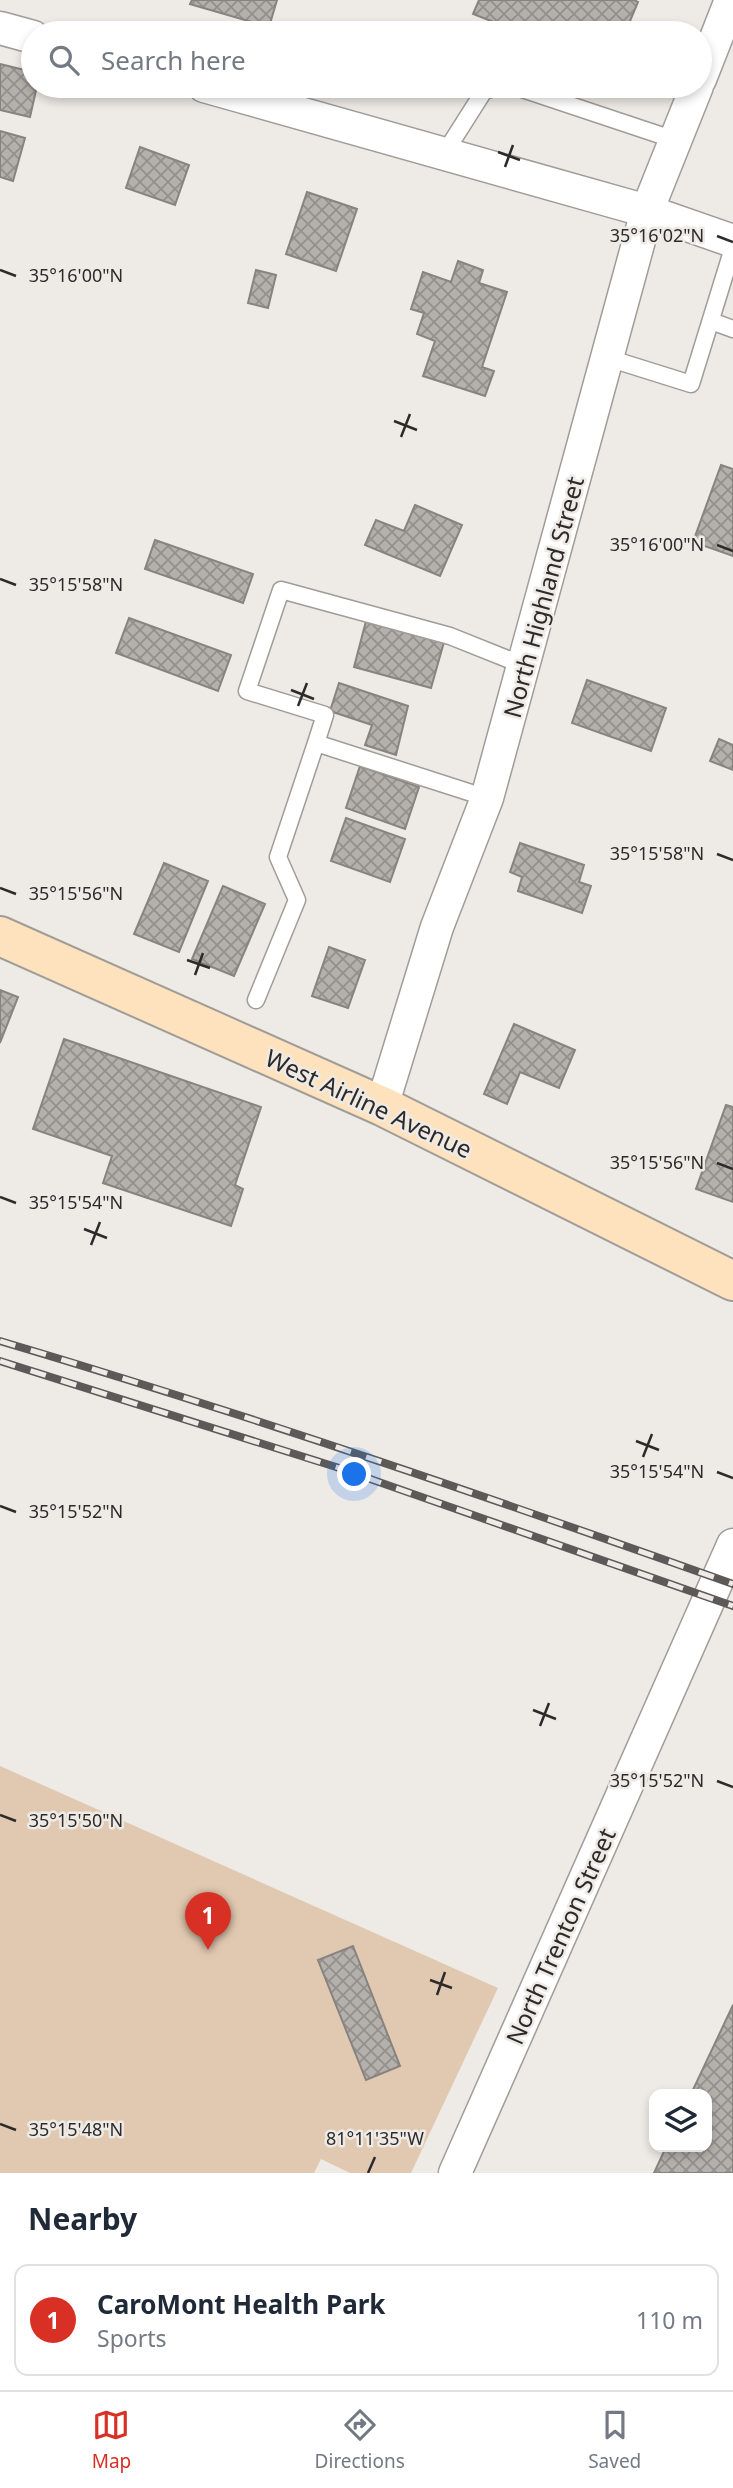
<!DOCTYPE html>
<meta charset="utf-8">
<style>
:root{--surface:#fff;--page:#f2f2f3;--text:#1f2937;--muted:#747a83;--line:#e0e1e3;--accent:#d93025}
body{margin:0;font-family:"Noto Sans",sans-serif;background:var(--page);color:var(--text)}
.controls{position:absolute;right:21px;bottom:21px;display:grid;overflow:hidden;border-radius:14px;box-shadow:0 4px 10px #0003}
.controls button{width:63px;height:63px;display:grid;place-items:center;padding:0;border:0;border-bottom:2px solid var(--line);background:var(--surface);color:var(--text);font:35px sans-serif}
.you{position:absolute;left:355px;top:1475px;width:24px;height:24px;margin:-18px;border:5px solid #fff;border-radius:50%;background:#1a73e8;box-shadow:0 0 0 10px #1a73e833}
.badge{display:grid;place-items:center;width:46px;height:46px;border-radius:50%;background:var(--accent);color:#fff;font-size:23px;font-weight:700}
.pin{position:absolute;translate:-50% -58px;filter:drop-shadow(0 2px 4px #0008)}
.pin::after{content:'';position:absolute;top:37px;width:24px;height:21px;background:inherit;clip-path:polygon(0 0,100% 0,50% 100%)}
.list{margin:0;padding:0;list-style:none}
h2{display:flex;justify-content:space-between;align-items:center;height:91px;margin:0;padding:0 28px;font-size:30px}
h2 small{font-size:23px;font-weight:400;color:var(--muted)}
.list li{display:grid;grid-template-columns:46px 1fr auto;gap:21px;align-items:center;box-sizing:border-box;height:112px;margin:0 14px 14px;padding:0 14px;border:2px solid var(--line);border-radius:14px}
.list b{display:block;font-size:26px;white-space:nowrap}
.list p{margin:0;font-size:23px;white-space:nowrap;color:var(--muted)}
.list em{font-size:23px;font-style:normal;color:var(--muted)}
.icon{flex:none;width:38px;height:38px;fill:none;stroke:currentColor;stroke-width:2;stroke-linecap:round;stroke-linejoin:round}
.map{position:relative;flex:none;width:733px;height:2173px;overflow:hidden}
.search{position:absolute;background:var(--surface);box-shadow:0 4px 10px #0003;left:21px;right:21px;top:21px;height:77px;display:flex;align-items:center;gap:18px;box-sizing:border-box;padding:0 24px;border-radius:38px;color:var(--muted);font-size:26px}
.sheet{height:217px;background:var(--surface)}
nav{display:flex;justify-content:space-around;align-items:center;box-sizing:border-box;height:98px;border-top:2px solid var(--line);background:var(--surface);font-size:19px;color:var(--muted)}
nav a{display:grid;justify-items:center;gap:4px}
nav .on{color:var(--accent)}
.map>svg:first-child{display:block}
.garden{fill:#e1c9b1}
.building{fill:url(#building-cross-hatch);stroke:#87837f;stroke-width:2}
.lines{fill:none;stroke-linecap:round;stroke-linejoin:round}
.lane-casing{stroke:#a09c98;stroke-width:19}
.street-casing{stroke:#a09c98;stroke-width:35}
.secondary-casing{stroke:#a09c98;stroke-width:42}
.lane{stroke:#fff;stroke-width:16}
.street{stroke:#fff;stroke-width:32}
.secondary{stroke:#fee2bd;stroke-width:38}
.rail-casing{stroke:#5c5a58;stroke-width:8}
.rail{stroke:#eeeae6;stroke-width:5;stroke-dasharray:16;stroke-linecap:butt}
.ticks{fill:none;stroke:#2d2b2a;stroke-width:2.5}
.labels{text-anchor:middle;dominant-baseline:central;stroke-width:5;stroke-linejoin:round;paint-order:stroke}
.street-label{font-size:24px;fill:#2d2b2a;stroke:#eeeae6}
.ticks-label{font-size:18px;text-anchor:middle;fill:#2d2b2a;stroke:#eeeae6;stroke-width:5;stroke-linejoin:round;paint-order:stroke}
</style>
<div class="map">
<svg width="733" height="2173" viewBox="0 0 733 2173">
<defs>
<pattern id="building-cross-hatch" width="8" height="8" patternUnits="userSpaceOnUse" patternTransform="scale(1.75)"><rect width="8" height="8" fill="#b4b0ac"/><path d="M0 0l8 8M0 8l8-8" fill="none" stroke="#938f8c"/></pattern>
</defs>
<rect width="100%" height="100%" fill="#eeeae6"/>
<path class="garden" d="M0 1766 498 1988 411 2173H350L321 2159 314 2173H0Z"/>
<path class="building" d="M192 0H277L269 27 190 4Z
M479 0H634L638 2 625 33H522L473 14Z
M0 64 33 72V86H37L30 117 0 110Z
M0 131 25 138 13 181 0 177Z
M140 147 189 165 175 205 126 188Z
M307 192 357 209 336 271 286 254Z
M458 261 483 270 479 283 507 292 482 367 494 371 485 396 423 376 435 341 417 334 424 313 411 309 423 272 451 282Z
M256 270 276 275 268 308 248 303Z
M721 465 733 469V556L693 542Z
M415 505 462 525 440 576 365 545 376 520 404 531Z
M155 540 253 574 243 603 145 569Z
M129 618 231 655 218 691 116 653Z
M366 621 444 642 431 688 354 667Z
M587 680 666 708 651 751 572 723Z
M339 683 408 706 396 755 365 745 372 725 330 711Z
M719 739 733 745V770L710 761Z
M360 766 419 787 405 829 346 808Z
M346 818 405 839 390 882 331 861Z
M520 843 584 865 579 882 591 886 582 913 518 891 522 877 510 872Z
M164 863 208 881 179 952 134 934Z
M223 886 265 904 234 976 192 959Z
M329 947 365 960 348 1008 312 996Z
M0 990 18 997 0 1043Z
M514 1024 575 1050 559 1088 520 1072 507 1104 484 1094Z
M64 1039 261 1107 235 1185 243 1189 231 1226 103 1183 112 1156 33 1129Z
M726 1105 733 1107V1202L696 1189Z
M353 1946 400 2066 366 2080 318 1960Z
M733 2005V2173H654L666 2147H707V2094H691Z"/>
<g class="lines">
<defs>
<path id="lane" d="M513 86 675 140
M444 154 484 91 501 86
M711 321 733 329
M608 358 691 384 733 248
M316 743 325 715 247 691 281 590 450 636 525 666
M256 1000 297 900 278 857 316 743 487 798"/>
<path id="street" d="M0 28 33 37
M700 79 731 0
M204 86 647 211 733 241
M382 1106 437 927 487 798 647 211 697 86
M455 2173 733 1545"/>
<path id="secondary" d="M0 936 382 1106 733 1281"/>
</defs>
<use href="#lane" class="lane-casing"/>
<use href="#street" class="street-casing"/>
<use href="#secondary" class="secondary-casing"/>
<use href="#lane" class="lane"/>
<use href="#street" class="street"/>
<use href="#secondary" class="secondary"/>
<defs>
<path id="rail" d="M0 1341C247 1414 491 1498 733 1584
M0 1361 336 1467 733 1606"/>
</defs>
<use href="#rail" class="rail-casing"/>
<use href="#rail" class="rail"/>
</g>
<path class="ticks" d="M498 152 520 160M505 167 513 145M717 236 733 242M0 270 16 276M394 421 417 430M401 437 410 414M717 545 733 551M0 579 16 585M291 690 314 699M298 706 307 683M717 854 733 860M0 888 16 894M187 960 210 968M195 975 203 953M717 1163 733 1169M0 1197 16 1203M84 1229 107 1238M91 1245 100 1222M636 1441 659 1450M643 1457 652 1434M717 1472 733 1478M0 1506 16 1512M533 1710 556 1719M540 1726 549 1703M717 1781 733 1787M0 1815 16 1821M430 1980 452 1988M437 1995 445 1972M0 2124 16 2130M368 2173 375 2157"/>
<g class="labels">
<g class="street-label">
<text transform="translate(543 597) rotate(-75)">North Highland Street</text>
<text transform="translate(369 1103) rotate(25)">West Airline Avenue</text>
<text transform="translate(560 1936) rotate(-66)">North Trenton Street</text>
</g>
</g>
<g class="ticks-label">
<text x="657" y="242">35°16'02"N</text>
<text x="76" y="282">35°16'00"N</text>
<text x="657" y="551">35°16'00"N</text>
<text x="76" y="591">35°15'58"N</text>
<text x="657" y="860">35°15'58"N</text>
<text x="76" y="900">35°15'56"N</text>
<text x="657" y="1169">35°15'56"N</text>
<text x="76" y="1209">35°15'54"N</text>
<text x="657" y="1478">35°15'54"N</text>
<text x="76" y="1518">35°15'52"N</text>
<text x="657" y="1787">35°15'52"N</text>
<text x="76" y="1827">35°15'50"N</text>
<text x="76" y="2136">35°15'48"N</text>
<text x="375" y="2145">81°11'35"W</text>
</g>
</svg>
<div class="controls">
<button><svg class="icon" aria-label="layers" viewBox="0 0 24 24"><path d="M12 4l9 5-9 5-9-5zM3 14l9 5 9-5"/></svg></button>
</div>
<div class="you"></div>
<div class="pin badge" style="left:208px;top:1950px">1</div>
<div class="search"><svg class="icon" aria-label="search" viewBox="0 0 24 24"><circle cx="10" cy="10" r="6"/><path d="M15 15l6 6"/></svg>Search here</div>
</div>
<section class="sheet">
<h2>Nearby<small></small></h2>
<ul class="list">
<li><span class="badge">1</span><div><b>CaroMont Health Park</b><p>Sports</p></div><em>110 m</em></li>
</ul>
</section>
<nav>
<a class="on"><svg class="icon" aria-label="map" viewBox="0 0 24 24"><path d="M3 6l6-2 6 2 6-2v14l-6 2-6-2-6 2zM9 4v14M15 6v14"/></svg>Map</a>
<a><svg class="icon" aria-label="directions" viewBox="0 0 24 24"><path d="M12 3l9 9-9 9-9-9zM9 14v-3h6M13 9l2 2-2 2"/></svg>Directions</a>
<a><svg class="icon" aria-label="saved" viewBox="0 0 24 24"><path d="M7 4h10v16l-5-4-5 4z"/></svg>Saved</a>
</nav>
